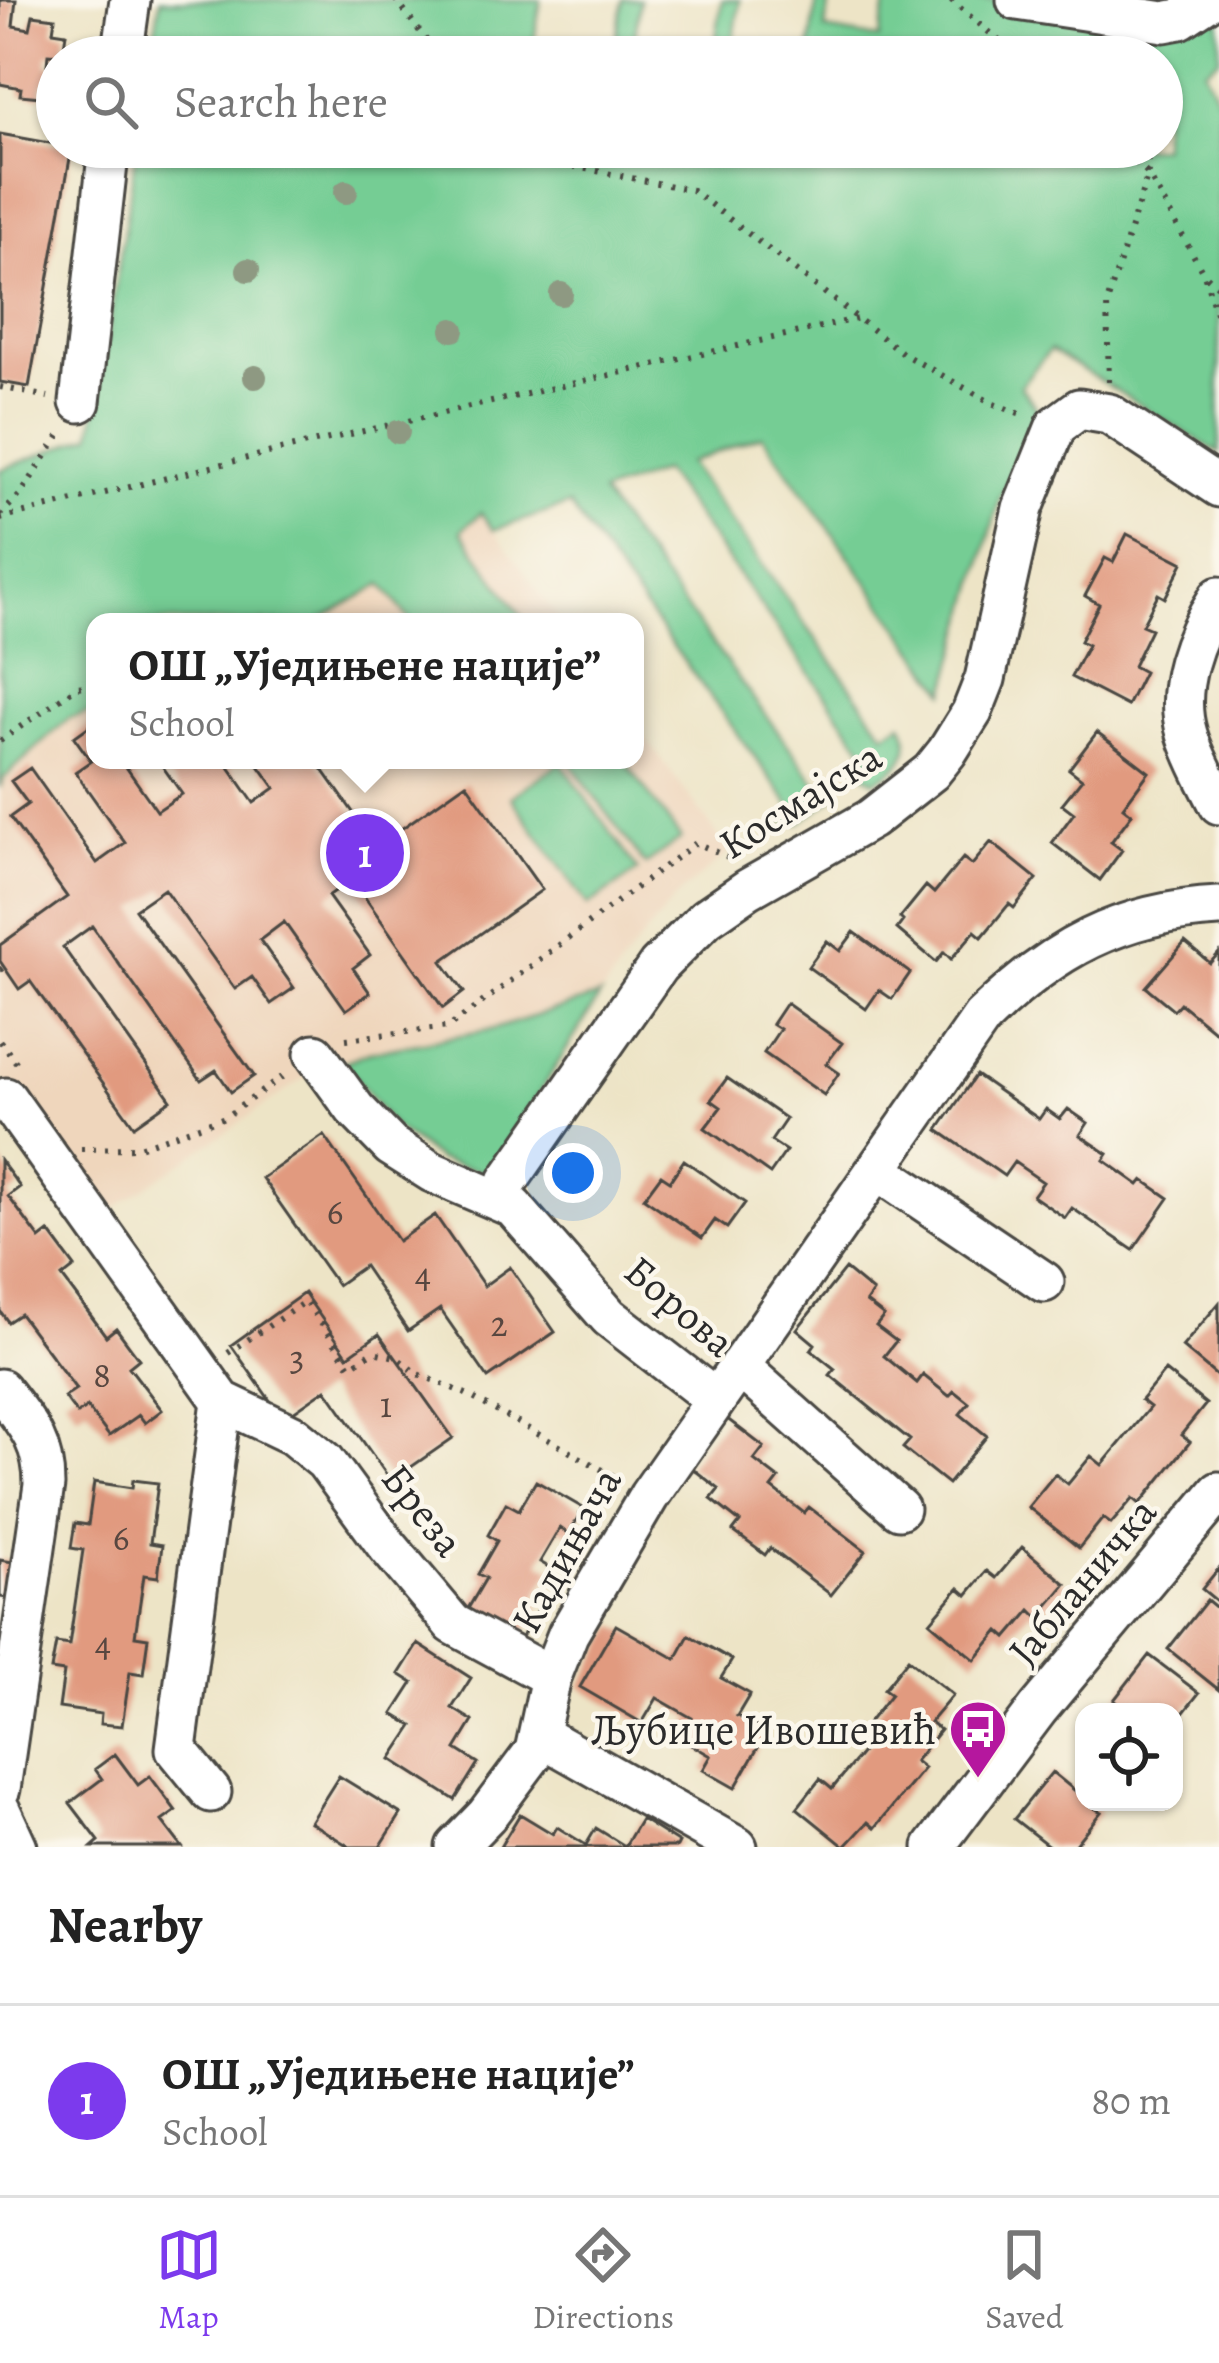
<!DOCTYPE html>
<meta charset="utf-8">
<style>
:root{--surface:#fff;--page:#f6f6f6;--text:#222;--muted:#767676;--line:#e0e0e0;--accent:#7c3aed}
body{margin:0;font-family:Alegreya,serif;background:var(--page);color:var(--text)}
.controls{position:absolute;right:36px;bottom:36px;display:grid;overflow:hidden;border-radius:24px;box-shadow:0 3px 9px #0004}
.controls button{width:108px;height:108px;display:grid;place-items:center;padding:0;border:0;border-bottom:3px solid var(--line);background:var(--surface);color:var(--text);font:60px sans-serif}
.you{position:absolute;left:573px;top:1173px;width:42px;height:42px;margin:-30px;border:9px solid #fff;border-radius:50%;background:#1a73e8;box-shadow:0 0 0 18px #1a73e833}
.badge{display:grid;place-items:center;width:78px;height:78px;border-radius:50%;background:var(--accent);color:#fff;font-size:39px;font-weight:700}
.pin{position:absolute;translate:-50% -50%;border:6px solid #fff;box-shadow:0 3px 12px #0006}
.popup{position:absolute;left:86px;top:613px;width:558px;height:156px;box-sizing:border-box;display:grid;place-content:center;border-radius:24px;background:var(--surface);filter:drop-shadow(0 3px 9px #0005);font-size:39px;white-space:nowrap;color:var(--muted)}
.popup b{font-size:45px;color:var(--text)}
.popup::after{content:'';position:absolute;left:50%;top:100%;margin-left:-24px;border:24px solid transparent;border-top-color:var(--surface)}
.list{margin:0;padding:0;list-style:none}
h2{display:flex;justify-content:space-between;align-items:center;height:156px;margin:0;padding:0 48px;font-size:51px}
h2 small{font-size:39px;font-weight:400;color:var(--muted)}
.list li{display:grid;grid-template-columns:78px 1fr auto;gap:36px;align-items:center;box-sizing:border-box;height:192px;padding:0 48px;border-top:3px solid var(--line)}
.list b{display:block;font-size:45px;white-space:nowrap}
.list p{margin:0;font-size:39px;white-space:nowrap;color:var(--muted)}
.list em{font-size:39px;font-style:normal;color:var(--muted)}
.icon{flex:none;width:66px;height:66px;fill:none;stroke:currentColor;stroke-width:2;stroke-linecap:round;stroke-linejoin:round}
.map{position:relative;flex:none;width:1219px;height:1847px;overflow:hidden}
.search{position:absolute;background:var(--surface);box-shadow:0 3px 9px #0004;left:36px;right:36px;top:36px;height:132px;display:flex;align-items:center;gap:30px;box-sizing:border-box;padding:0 42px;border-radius:66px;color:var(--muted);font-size:45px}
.sheet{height:348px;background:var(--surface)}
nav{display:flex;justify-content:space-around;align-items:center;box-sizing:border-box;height:168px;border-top:3px solid var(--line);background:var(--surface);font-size:33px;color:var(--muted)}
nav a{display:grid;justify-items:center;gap:6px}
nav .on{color:var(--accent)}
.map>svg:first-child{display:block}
.built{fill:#efd6bc}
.green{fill:#74cd94;stroke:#507c60;stroke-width:3}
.building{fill:#e19a7f}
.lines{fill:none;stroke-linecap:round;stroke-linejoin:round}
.minor-casing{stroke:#484742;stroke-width:45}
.path{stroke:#484742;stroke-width:6;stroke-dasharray:3 9;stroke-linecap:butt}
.minor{stroke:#fff;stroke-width:39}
.tree{fill:#8e9982}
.labels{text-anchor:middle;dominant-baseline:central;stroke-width:9;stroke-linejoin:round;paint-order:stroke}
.number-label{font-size:36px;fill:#584740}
.street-label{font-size:42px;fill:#2b2b2b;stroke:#fbf7ec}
.poi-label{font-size:42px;fill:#2b2b2b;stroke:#fbf7ec;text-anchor:end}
</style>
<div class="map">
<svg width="1219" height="1847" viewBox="0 0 1219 1847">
<rect width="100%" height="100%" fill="#fbf7ec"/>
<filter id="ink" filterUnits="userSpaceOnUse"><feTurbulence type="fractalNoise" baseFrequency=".00833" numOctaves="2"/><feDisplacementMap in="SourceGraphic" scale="24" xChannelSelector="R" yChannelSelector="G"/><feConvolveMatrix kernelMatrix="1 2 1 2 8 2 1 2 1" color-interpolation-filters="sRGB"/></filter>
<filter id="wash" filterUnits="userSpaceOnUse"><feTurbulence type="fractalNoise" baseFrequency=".004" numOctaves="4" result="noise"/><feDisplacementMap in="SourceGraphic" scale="48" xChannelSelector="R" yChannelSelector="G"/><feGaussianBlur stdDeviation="2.7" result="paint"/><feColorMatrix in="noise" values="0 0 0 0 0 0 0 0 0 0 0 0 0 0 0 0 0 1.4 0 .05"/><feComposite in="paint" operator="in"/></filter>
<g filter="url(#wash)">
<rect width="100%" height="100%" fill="#ede4c6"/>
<path class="built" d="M463 488 561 622H217Z
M95 636V760H635V724L730 852 678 895 630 953 579 1028 489 1173 392 1125 338 1055 104 1216 0 1077V734Z"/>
<path class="green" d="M160 0H541L531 57H151Z
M623 0H640L632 57H613Z
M722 0H740L731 57H713Z
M817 0H830L825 30 879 39 887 0H990L1068 10 1070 0H1219V58L1204 69 1219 102V453L1050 350 1020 386 1037 408 1029 440 1000 498 946 692 762 435 688 463 885 734 902 723C917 751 900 769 874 781L856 768 870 757 663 471 601 494 822 791 832 785 837 795 799 823 778 821 793 809 569 505 493 530 481 513 461 531 526 622H411L382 584 316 622H95V711L69 718 4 778 0 788V470L92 435 137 147H516L596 160 599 147H1162V57H808Z
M568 760H624L681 839 645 865Z
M561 762 638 871 588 906 511 797Z
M600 996 489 1173 438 1160 392 1125 344 1062 369 1052 494 1029Z"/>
<g id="blocks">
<path class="building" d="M0 0H16L13 26 30 29 33 15 55 18 53 31 66 33 63 55 48 54 47 65 57 67V85L43 83 41 97 20 95 21 88 0 84Z
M0 134 72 147 29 387 0 382Z
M1127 534 1183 563 1165 598 1158 594 1142 625 1151 629 1133 666 1144 672 1127 706 1071 677 1088 645 1080 641 1099 604 1085 596 1105 558 1113 562Z
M95 722V760H121L157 811 182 794 158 760H224L254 803 275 788 255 760H316L377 846 466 783 542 890 442 961 464 992 443 1008 352 879 328 896 370 955 353 968 370 993 346 1010 284 922 260 940 294 988 271 1004 252 977 235 989 164 889 135 909 254 1076 231 1092 216 1070 201 1080 92 926 63 947 171 1100 134 1126 30 981 19 989 0 961V945L67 897 10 817 28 804 11 781 30 768 97 863 125 843 75 772 91 761 74 737Z
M1097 732 1149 772 1123 807 1132 814 1111 842 1122 850 1100 880 1052 843 1074 813 1062 804 1082 779 1069 769Z
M991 842 1037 879 1014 908 1009 904 982 937 975 931 951 959 944 952 936 962 897 929 903 921 900 918 926 886 934 893 963 858 972 865Z
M854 932 910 973 892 999 879 990 866 1009 808 967 827 941 840 951Z
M1185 942 1210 963 1219 953V1035L1180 1003 1174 1010 1146 987Z
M786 1003 842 1043 826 1064 839 1073 824 1095 764 1053 780 1029 772 1024Z
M976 1075 1039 1119 1046 1109 1060 1119 1068 1109 1088 1123 1080 1135 1108 1154 1104 1160 1139 1185 1143 1180 1169 1198 1133 1250 1072 1208 1065 1218 1033 1196 1043 1182 1014 1162 1004 1176 938 1130Z
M727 1078 786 1119 771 1141 786 1151 770 1174 705 1128 721 1107 711 1100Z
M324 1135 398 1241 435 1215 484 1286 510 1267 555 1332 488 1378 440 1309 408 1331 364 1266 337 1285 262 1178Z
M0 1160 20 1187 8 1196 40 1239 49 1232 75 1267 62 1277 106 1336 116 1328 139 1359 129 1367 162 1410 145 1423 139 1415 109 1436 87 1407 77 1414 64 1397 76 1389 20 1314 8 1322 0 1311Z
M684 1160 745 1203 727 1228 715 1220 702 1238 644 1198 661 1175 670 1181Z
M845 1269 873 1292 866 1302 884 1316 876 1326 896 1341 884 1356 917 1383 923 1375 949 1396 954 1391 969 1403 960 1414 987 1436 948 1484 903 1448 910 1440 830 1375 835 1369 811 1350 815 1344 797 1329Z
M304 1293 348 1356 379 1334 453 1438 391 1481 326 1389 283 1419 231 1345Z
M1219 1303V1378L1182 1347Z
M1165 1371 1206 1404 1181 1435 1190 1442 1140 1504 1133 1498 1111 1524 1103 1518 1079 1548 1028 1507 1055 1474 1068 1484 1091 1456 1102 1465 1150 1407 1141 1400Z
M726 1418 764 1447 754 1460 779 1479 772 1488 804 1513 809 1507 866 1551 831 1595 770 1548 765 1555 733 1531 740 1522 711 1499 719 1489 688 1465Z
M133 1480 158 1483 150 1543 162 1545 158 1577 144 1575 135 1636 148 1638 143 1674 130 1672 122 1726 100 1724 101 1714 59 1708 64 1672 51 1670 56 1643 69 1645 83 1550 71 1548 75 1523 88 1525 94 1482 132 1488Z
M536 1481 583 1508 569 1534 560 1528 540 1562 552 1569 533 1602 540 1606 519 1642 466 1612 486 1578 478 1574 497 1541 488 1535 506 1503 519 1510Z
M1022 1547 1066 1584 1038 1617 1031 1610 1007 1638 999 1631 975 1660 930 1622 959 1588 967 1595 987 1571 996 1578Z
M0 1560 13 1562 7 1598 0 1597Z
M1219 1568V1603L1202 1589Z
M1207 1600 1219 1610V1690L1168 1649Z
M616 1625 676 1659 689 1635 732 1660 721 1678 750 1694 737 1716 767 1732 735 1788 703 1770 711 1756 680 1738 692 1718 657 1698 642 1723 580 1687Z
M418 1644 471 1678 452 1708 473 1721 456 1749 478 1763 455 1800 391 1759 413 1726 393 1714 413 1683 399 1674Z
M1149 1655 1199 1693 1174 1725V1712H1129L1114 1700Z
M908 1659 953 1695 930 1722 940 1730 915 1761 924 1768 875 1828 868 1822 845 1847 797 1808 820 1779 832 1789 879 1731 868 1723 891 1694 884 1689Z
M115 1754 138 1785 150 1776 176 1811 162 1821 182 1847H92L99 1841 70 1803 102 1779 95 1769Z
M1052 1772 1084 1798V1802L1101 1812 1073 1847H1050L1014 1819Z
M339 1776 401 1814 380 1847H350L310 1822Z
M520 1814 553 1834 557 1827 586 1845 596 1828 625 1846 641 1819 679 1843 677 1847H500Z"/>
</g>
</g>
<g filter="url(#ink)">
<use href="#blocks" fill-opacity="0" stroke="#484742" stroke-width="3"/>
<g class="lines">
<defs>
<path id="minor" d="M1017 0 1164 22 1180 19 1209 0
M122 57 130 0
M80 402 109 147
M1219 597C1194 635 1173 688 1187 734 1194 758 1208 782 1219 804
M315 1054 355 1109 391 1146 432 1172 513 1207 609 1317 716 1400
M6 1098 222 1401 293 1435 325 1461 385 1543 453 1624 551 1677
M878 1170 1044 1282
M508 1181 658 966 706 918 748 889 871 819 931 772 947 752 972 712 985 679 1023 508 1056 426 1079 409 1109 414 1219 487
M739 1366 899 1509
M0 1389C26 1423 44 1441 44 1485L0 1789
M541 1736 737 1847
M211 1792 176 1749 222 1401
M0 1810 17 1847
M456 1847 487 1815 535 1751 551 1677 568 1634 649 1496 982 1018C1052 949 1120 912 1219 907
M934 1847 1038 1709 1219 1492"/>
</defs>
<use href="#minor" class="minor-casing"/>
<path class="path" d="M396 0 439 57
M951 0 1018 57
M506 147 511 154 692 190 905 355 994 404 1024 415
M1147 147 1148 174 1204 274 1219 323
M1207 276 1219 287
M1109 382 1107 303 1148 174 1118 147
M0 387 48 397
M0 515 20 495 62 432
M0 519 276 451 856 319
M315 622 320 619
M0 741 77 687 95 685
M0 970 4 967
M346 1039 449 1027 696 843 735 860
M0 1041 19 1066
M81 1149 136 1148 225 1117 288 1073
M228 1353 306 1301 350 1366 373 1352 396 1357 416 1373 464 1393 619 1479"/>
<use href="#minor" class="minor"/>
</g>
<g class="tree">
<circle cx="346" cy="192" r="12"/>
<circle cx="248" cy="270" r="12"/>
<circle cx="561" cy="294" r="12"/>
<circle cx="453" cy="330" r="12"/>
<circle cx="255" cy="377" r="12"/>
<circle cx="398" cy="432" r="12"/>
</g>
</g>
<defs>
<symbol id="bus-pin" viewBox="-11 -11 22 30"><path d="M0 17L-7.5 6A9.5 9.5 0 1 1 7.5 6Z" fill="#b5179e" stroke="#fbf7ec"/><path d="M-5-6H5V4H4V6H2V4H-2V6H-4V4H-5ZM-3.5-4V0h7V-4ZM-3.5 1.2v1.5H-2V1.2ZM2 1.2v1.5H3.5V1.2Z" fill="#fff"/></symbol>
</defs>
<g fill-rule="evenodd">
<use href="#bus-pin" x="945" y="1696" width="66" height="90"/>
</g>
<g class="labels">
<g class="number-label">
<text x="335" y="1211">6</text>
<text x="423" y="1274">4</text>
<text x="499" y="1323">2</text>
<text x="297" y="1357">3</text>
<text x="102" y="1374">8</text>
<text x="386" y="1404">1</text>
<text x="121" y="1537">6</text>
<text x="103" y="1643">4</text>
</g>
<g class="street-label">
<text transform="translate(800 800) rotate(-32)">Космајска</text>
<text transform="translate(680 1306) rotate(41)">Борова</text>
<text transform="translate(423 1510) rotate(52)">Бреза</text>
<text transform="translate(566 1550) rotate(-61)">Кадињача</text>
<text transform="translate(1082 1581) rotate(-50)">Јабланичка</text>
</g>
<g class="poi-label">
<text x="936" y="1729">Љубице Ивошевић</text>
</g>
</g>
</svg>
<div class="controls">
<button><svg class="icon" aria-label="locate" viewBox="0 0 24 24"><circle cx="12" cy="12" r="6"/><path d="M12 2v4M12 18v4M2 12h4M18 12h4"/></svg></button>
</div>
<div class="you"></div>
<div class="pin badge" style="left:365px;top:853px">1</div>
<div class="popup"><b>ОШ „Уједињене нације”</b>School</div>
<div class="search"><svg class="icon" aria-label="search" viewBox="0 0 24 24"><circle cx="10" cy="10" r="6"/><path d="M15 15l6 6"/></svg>Search here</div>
</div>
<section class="sheet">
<h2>Nearby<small></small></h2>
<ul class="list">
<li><span class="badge">1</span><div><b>ОШ „Уједињене нације”</b><p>School</p></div><em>80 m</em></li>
</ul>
</section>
<nav>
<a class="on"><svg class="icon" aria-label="map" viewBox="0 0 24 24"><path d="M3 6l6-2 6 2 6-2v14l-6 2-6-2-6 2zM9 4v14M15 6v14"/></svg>Map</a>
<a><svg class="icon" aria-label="directions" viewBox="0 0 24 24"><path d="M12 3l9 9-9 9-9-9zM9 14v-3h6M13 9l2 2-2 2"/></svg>Directions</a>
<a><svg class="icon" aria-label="saved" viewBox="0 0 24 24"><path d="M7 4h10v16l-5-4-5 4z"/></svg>Saved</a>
</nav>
